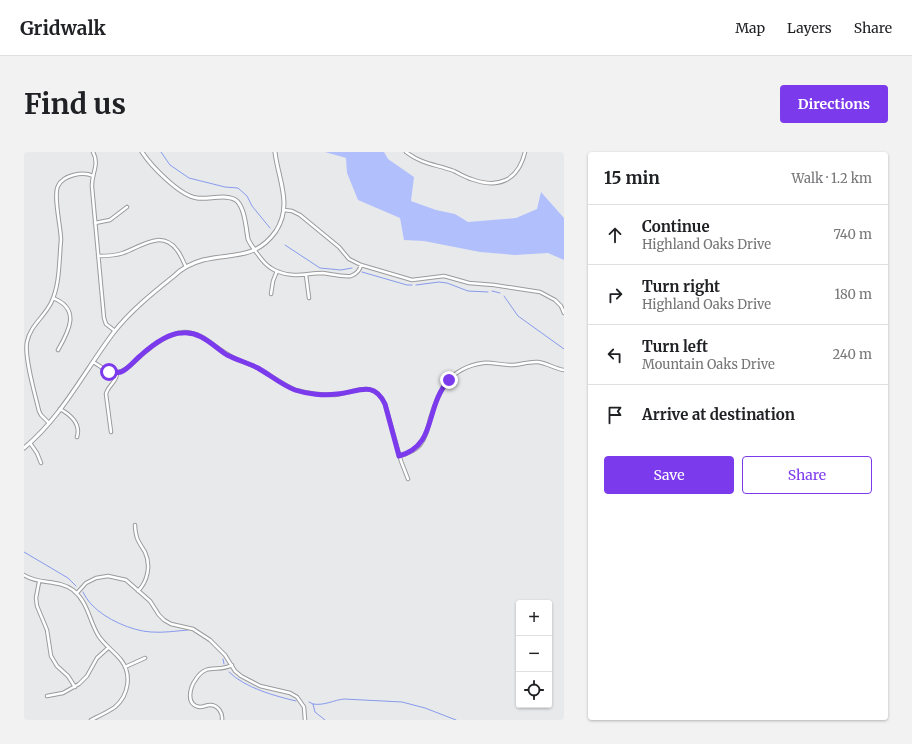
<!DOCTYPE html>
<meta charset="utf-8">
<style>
:root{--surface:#fff;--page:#f2f2f2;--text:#202124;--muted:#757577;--line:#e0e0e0;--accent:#7c3aed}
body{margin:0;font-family:Merriweather,serif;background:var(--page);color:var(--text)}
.controls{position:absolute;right:12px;bottom:12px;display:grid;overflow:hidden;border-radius:4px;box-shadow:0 1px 3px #0004}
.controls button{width:36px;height:36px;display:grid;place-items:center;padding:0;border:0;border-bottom:1px solid var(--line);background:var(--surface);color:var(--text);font:20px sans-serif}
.stop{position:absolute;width:12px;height:12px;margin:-9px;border:3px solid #7c3aed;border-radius:50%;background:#fff}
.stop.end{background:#7c3aed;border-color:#fff;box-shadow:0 1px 4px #0008}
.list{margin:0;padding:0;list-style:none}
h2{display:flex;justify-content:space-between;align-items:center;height:52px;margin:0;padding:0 16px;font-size:17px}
h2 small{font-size:13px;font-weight:400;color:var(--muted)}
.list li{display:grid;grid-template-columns:26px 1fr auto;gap:12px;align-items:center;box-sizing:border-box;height:60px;padding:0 16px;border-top:1px solid var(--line)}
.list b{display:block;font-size:15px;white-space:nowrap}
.list p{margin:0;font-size:13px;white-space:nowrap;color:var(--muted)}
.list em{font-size:13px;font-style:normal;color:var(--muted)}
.actions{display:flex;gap:8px;padding:12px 16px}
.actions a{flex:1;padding:9px 0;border:1px solid var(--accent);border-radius:4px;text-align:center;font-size:14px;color:var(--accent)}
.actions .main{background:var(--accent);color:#fff}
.icon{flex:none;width:22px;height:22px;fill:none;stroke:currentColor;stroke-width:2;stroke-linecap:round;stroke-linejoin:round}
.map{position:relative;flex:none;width:540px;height:568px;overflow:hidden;border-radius:4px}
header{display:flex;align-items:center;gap:24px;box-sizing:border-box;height:56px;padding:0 20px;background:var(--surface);border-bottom:1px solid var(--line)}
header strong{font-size:19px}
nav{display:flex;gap:22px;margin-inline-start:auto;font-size:14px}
.intro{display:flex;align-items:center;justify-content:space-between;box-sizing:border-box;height:96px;padding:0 24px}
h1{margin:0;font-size:28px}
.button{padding:10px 18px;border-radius:4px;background:var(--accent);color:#fff;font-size:14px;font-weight:700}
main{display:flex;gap:24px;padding:0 24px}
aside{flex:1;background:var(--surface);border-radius:4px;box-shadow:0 1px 3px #0004}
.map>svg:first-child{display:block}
.green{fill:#b1c0fd}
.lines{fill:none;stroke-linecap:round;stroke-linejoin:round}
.stream{stroke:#879aed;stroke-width:1}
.street-casing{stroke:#9a9b9d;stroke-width:4.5}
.secondary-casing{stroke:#9a9b9d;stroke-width:5}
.street{stroke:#fff;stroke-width:2.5}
.secondary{stroke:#fff;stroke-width:3}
.route{stroke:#7c3aed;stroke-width:5}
</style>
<header>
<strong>Gridwalk</strong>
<nav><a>Map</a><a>Layers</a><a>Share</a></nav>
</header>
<div class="intro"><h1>Find us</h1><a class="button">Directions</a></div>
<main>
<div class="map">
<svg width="540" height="568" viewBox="0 0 540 568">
<rect width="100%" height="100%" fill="#e8e9eb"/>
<path class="green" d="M301 0H360L364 7 390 25 387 49 412 58 431 62 444 70 492 66 513 57 517 40 540 66V108L524 101 491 103 456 100 400 89 380 88 376 66 334 48 323 21 322 6Z"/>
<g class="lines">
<path class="stream" d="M137 0 146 13 165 26 201 35 214 36 223 44 228 54 246 76
M261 93 296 116 317 118 328 116
M338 120 383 133H388
M392 133 415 130 423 131 444 139 464 140
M468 139 476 141
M480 144 494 164 540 197
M0 400 44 426 52 434
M59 440C61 444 64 449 68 453 81 467 108 479 127 480 139 481 152 479 164 478
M199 507 200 512
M205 520C221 536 251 544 272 549
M285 550 289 552 291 560 301 568
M289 552C300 554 310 548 320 547L378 550 401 556 432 568"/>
<defs>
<path id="street" d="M69 0C76 13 67 22 68 35L80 166 82 172 91 179
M382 0C399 13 411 12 430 19 436 22 441 25 447 27 474 37 494 29 501 0
M260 58 268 59 276 63 315 95 325 107 337 113 388 128 420 124 445 131 470 133 516 140 531 148 537 154 540 161
M71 71 86 68 103 55
M230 97C237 107 243 116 255 120 270 126 284 121 299 121 307 122 318 125 327 124 332 122 336 118 337 113
M74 104C82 104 91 104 99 101 117 95 137 77 153 98 157 103 159 109 162 115
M282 123 285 146
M247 142 249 129 253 119
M29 146C57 157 45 179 34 198
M69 210C75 213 81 219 88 220 101 223 111 208 120 201 130 192 146 181 160 180 178 180 190 195 205 203 214 209 225 211 235 217 247 223 259 233 272 238 283 241 299 243 311 243 330 241 349 226 361 252L377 309 384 327
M36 257C47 263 57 272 53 285
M25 271 17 263 15 259C11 242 0 205 3 190 6 174 20 165 27 151 36 133 35 109 37 88 37 75 29 44 34 34 39 23 59 19 69 24
M87 280 82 242C84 233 93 230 93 221
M6 291 13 301 17 311
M375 304C383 302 391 299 396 293 402 286 404 276 406 267 415 238 425 216 459 211 468 210 477 213 487 213 496 213 505 209 514 210 523 211 531 217 540 218
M111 373C111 377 112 382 113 386 115 391 118 395 121 400 127 413 124 429 114 439
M0 423C15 433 34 427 49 438 64 450 65 468 74 483 80 493 90 499 97 508 108 522 105 543 91 555 84 560 75 564 67 568
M15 430 12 446 13 454 23 478 27 504 33 514 44 524 51 535
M53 441 62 431 72 426 84 424 102 428 126 449 135 463 140 468 147 472 169 477 186 488 201 503 211 519 217 524 236 534 266 541 273 545 280 555 281 568
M101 515 121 506
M23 544 39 541 55 532 63 524 73 506 84 496
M198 568C199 561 194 553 186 553 182 553 180 555 176 555 161 553 166 535 172 527 183 510 194 521 208 513"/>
<path id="secondary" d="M118 0C127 14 156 44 173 46 184 48 204 41 213 49 221 57 222 76 224 87 225 90 228 94 230 97
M0 296C38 265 61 218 90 180 106 159 130 140 150 124 158 116 168 111 179 108 207 101 232 108 252 79 269 53 254 27 251 0"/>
</defs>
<use href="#street" class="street-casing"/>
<use href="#secondary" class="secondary-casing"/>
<use href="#street" class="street"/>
<use href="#secondary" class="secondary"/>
</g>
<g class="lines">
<path class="route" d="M85 220C89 221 93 221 97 220 104 217 110 209 116 204 126 195 143 181 158 181 177 179 189 194 203 203 213 208 224 211 234 216 246 223 258 233 271 238 283 242 300 244 313 242 333 241 349 227 361 252L375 304C414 293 400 255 425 228"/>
</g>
</svg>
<div class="controls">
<button>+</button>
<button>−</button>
<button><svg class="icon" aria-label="locate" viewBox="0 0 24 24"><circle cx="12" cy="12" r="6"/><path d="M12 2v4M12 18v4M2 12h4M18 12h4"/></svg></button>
</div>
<div class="stop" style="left:85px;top:220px"></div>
<div class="stop end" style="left:425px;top:228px"></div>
</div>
<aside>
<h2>15 min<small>Walk · 1.2 km</small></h2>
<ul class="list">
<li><svg class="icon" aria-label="ahead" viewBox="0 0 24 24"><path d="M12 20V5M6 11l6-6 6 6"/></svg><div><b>Continue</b><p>Highland Oaks Drive</p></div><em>740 m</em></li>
<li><svg class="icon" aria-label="right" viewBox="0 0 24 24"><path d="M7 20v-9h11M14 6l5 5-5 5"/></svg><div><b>Turn right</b><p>Highland Oaks Drive</p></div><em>180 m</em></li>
<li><svg class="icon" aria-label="left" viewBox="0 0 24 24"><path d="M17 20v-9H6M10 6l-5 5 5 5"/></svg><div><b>Turn left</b><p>Mountain Oaks Drive</p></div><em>240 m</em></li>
<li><svg class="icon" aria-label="arrive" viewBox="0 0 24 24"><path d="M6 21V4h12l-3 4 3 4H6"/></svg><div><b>Arrive at destination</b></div></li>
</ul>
<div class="actions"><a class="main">Save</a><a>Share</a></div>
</aside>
</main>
